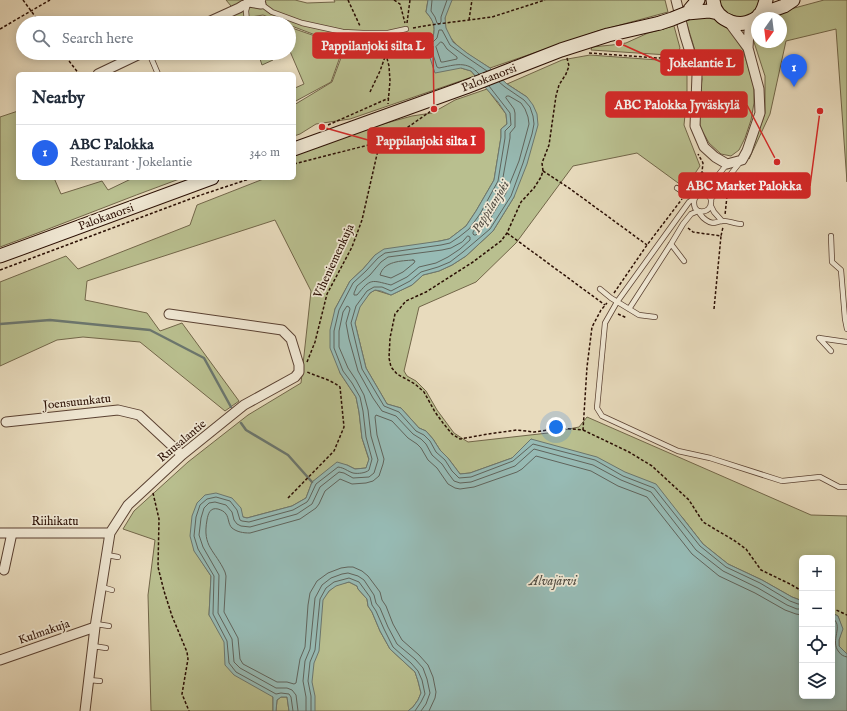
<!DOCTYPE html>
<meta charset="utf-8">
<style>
:root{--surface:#fff;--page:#f2f2f3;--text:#1f2937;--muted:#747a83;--line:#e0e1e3;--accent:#2563eb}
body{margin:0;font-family:"IM FELL English",serif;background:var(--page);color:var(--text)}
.controls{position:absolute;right:12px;bottom:12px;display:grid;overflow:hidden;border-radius:6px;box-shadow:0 2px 10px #0003}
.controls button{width:36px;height:36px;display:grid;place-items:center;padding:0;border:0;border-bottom:1px solid var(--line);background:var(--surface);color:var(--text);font:20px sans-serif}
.compass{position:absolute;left:751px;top:12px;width:36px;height:36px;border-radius:50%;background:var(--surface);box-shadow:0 2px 10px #0003;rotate:194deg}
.you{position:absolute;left:556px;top:427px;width:14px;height:14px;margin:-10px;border:3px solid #fff;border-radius:50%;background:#1a73e8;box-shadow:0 0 0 6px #1a73e833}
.badge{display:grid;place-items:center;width:26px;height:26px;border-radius:50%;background:var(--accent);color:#fff;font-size:13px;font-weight:700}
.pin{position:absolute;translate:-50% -33px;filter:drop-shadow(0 1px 2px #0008)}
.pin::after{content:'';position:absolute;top:21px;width:14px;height:12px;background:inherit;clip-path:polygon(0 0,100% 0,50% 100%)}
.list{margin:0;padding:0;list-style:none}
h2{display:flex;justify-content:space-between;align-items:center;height:52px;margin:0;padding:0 16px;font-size:17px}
h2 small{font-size:13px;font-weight:400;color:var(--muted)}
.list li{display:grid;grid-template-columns:26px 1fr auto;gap:12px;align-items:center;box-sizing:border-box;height:56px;padding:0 16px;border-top:1px solid var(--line)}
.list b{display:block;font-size:15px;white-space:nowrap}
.list p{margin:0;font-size:13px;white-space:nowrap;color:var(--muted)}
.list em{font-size:13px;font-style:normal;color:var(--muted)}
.icon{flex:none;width:22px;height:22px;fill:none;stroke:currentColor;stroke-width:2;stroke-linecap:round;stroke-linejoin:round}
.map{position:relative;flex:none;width:847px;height:711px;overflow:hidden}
.search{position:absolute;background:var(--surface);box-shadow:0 2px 10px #0003;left:16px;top:16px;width:280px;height:44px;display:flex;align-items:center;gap:10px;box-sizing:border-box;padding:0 14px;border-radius:22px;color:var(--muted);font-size:15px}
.panel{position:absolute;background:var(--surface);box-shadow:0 2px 10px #0003;left:16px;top:72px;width:280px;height:108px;border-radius:6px}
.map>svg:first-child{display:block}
.green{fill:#b9bf8f;stroke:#726649}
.water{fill:#97bbb5;stroke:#6b766e}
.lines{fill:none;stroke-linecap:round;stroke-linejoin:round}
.shore{stroke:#60645c;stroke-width:1}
.stream{stroke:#6b766e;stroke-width:2.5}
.lane-casing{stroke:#5a4132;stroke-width:6}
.street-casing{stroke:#5a4132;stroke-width:11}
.secondary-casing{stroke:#2a0e03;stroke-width:15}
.path{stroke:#2a0e03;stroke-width:1.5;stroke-dasharray:3 2;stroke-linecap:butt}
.lane{stroke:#f0e8d4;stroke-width:4.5}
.street{stroke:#f0e8d4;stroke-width:9}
.secondary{stroke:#f0e8d4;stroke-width:13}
.secondary-bridge-casing{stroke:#2a0e03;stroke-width:15;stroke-linecap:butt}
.secondary-bridge{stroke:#f0e8d4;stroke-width:13}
.labels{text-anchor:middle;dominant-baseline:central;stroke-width:3.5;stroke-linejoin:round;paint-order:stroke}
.street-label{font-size:12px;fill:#2a0e03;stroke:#f0e8d4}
.water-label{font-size:13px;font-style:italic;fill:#504b41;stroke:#f0e8d4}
.leader{fill:none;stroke:#d62828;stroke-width:1.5}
.callout-dot{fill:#d62828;stroke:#f0e8d4;stroke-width:1.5}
.callout{fill:#d62828;stroke:#d62828;stroke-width:1.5}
.callout-label{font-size:13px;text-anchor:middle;font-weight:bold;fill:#fff}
</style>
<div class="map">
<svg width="847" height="711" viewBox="0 0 847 711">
<rect width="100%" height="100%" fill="#e8dbbd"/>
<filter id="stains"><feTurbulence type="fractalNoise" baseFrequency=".005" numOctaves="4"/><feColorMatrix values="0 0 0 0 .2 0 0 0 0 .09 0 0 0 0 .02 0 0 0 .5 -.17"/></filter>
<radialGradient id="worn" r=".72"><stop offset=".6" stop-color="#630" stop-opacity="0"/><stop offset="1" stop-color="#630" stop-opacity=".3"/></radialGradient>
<path class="green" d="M226 0H260L264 3 265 0H295L307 3 335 2 334 0H428L426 12C433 20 436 26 433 37L461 68 471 71 475 76 350 119 316 124 300 134 294 136V105L332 82 348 39 318 36 289 25V23H284L263 15 233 20 231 6Z
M452 0H665L668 12 598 31 490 68C473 57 441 41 445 17 446 11 449 5 452 0Z
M718 0H761C754 15 746 22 730 14 728 13 726 13 724 12 721 9 719 3 718 0Z
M824 0H847V182L836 29 786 41 770 114 749 159 765 113V76L752 36 757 27V42H781V18H768L787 10Z
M701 15 715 18 730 30 743 50 754 87V103L751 120 745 138 739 150 731 156 721 154 709 143 700 127 699 103 702 79 697 57 686 21Z
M674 26 680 48 677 54 668 55 591 50 592 47 612 45 626 43 648 33Z
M289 27 318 37 346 40 331 82 294 102V91L295 88 304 84 289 49Z
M258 53H270L273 60 262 65Z
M590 55 658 60 683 61 687 76V95L684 125 700 166 685 188 637 153 573 166 516 243 476 282 419 307 404 371 407 376 416 381 426 391 437 410 454 433 468 442 548 433 579 427 587 417 811 515 847 516V654L839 646V640L842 629 838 616 832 613V558H802V600H800L792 597 762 580 728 564 703 544 682 517 531 439 512 458 470 473 460 474 448 458 440 450 433 439 426 431 419 428 401 408 387 404 366 368 355 323 359 307 370 293 375 290 391 295 412 285 423 275 439 271 452 265 466 256 493 231 514 197 527 97 507 84 562 60Z
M487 89 506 114 507 124 501 129V137L494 180 476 211 466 226 449 239 375 255 363 269 350 281 335 309 340 373 356 397 359 412 362 438 369 460 366 468 355 469 347 465 312 482 306 498 292 506 247 518 243 517 194 550 211 576 209 615 273 697V711H151L148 595 155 540 123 529 134 511 188 462 248 415 301 383 311 291 275 220 87 281 85 300 147 313 160 331 182 323 239 401 225 411 140 342 83 337 57 340 0 366V282L66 256 78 269 190 225 197 205 266 178H294V155L361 130 412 116 432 113 455 100Z
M18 111V178H54L61 194 102 181 108 190 133 178H182C121 200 61 225 0 247V117Z
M349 582 357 586 358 589 367 599 368 606 372 612 380 631 390 649 415 672 418 681 421 693 418 700 413 707 408 711H311L300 694 315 609 329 591 336 585Z
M281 697H287L289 711H276L277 700Z"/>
<path class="water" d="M428 0H452L445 18 446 28 453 42 467 53 490 68 507 84 527 97 533 105 537 114 538 125 527 164 514 197 493 231 466 256 452 265 439 271 423 275 412 285 391 295 381 291 375 290 370 293 360 307 355 323 366 368 387 404 401 408 419 428 426 431 433 439 440 450 448 458 460 474 470 473 512 458 531 439 597 457 625 472 656 484 703 544 728 564 762 580 792 597 800 600H802V696H832V613L838 616 843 629 839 640V646L847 654V711H408L413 707 418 700 421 693 418 681 415 672 390 649 380 631 372 612 368 606 367 599 358 589 357 586 349 582 336 586 329 591 323 600 319 651 314 663 312 682 315 696V711H289L287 697H281L277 700 276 711H273V697L234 675 225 665 224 642 209 615 211 576 194 551 190 536 192 516 197 503 205 495 216 493 232 498 241 508 243 517 247 518 292 506 306 498 312 482 337 462 347 465 355 469 366 468 369 459 362 438 359 412 356 397 340 373 330 348V330L335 309 350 281 363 269 375 255 384 249 440 241 449 239 466 226 476 211 494 180 501 137V129L507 124 506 114 498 102 471 71 461 68 435 73 425 43 433 37C436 26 433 20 426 12Z"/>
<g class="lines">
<path class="shore" d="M432 0 431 11 435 17 437 23 439 24 441 22V17L447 0
M441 42 443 43 447 49 457 57V59L443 62H441L436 47Z
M479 74C467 60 455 65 439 68L437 67 430 45 437 38 439 30H442L450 45 465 56 487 71
M499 82 505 87 524 100 530 107 533 116 534 124 532 134 523 163 511 196 490 229 463 252 450 262 438 267 421 272 410 281 391 291 382 287H374L367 291 356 306 351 323 362 369 384 406 399 412 416 431 424 435 430 441 436 452 445 460 452 471 459 478 471 477 513 461 533 444 595 460 623 476 654 488 700 546 726 567 760 583 790 601 798 604H802
M507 96H509L521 103 525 109 528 117 529 124 519 161 506 193 486 225 476 235H474L473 234V232L484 216 502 183 510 138V133L515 127V113L514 109 506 98Z
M468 236 470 237V240L460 249 448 257 436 263 419 267 407 277 391 285C371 280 371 278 357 295H354V293L357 286 370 275 381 262 388 257 442 250 451 248 462 242Z
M413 260 415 261 414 263 403 272 391 278 380 275C384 261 401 261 413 260Z
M832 618C845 625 829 641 839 652 841 655 843 656 847 657
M293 711 291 697 289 694 281 693 276 694 236 672 229 663 227 641 213 614 214 576 198 549 194 536 196 517 200 505 207 499 216 497 230 501 237 510 240 520 242 521 249 522 293 510 307 502 309 499 316 484 338 467C345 468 347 471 353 473 358 474 366 473 369 470L372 459 366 437 363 411 360 397 352 383 343 371 334 348V331L339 310 353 283 366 271 378 258 385 253 441 245 450 243 459 237 469 229 480 214 498 181 505 138V131L511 125 510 113 489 86
M298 711 296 695 292 690 287 688H276L240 668 234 662 232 639 218 613 219 575 203 547 199 535 201 518 204 508 209 503 215 502 226 505 232 512 234 520 237 524 241 526 250 527 297 514 312 504 320 487 339 472 344 473 353 478 369 477 374 473 378 460 371 436 368 410 364 395 356 380 348 368 339 347V331L343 312 347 306 349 307 350 309 346 323 349 339 358 371 373 398 382 411 396 416 413 434 421 439 426 444 432 455 442 464 448 473 454 481 460 483 471 482 515 466 534 449 593 465 621 480 651 492 696 550 723 571 758 588 787 605 797 609H802
M306 711V697L303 681 305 661 310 649 315 598 322 585 331 578 342 574 348 573 358 576 364 580 374 595 376 603 380 608 388 627 397 644 415 659 423 668 427 679 430 693 426 704 421 711
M311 711V696L308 681 310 662 315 650 320 599 326 588 334 582 349 578 359 582 370 597 372 605 376 611 384 629 393 647 403 656 411 663 418 671 422 680 425 694 421 702 415 711
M429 711 435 698 436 692 433 677 428 665 419 655 402 640 393 624 386 606 382 600 380 592 368 576 362 571 353 567H348L341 568 328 573 317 581 310 593 308 605 305 647 300 659 296 683 294 684 287 682H277L243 664 240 659 238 638 224 612 226 576 225 572C215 550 202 547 207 520 208 514 210 507 218 509 221 510 224 511 226 514 229 518 228 524 232 528 237 532 243 533 250 533L300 519 316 508 319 504 325 491 340 479 352 484 366 483 373 481 379 476 383 464 384 459 377 435 375 417 376 415 392 421 408 438 417 444 421 448 428 460 437 468 448 484 455 488 460 489 474 487 517 472 522 469 536 456 591 471 618 486 647 497 692 554 719 576 755 593 785 610 796 614 802 615"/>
<path class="stream" d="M0 324 50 320 150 330 204 358 231 407
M241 423 246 430 288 455 312 482"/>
<defs>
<path id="lane" d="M263 0 261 4 272 12 302 23 343 32 363 33H388L406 29
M247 22 246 11 248 3
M149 53 158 74
M677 188 686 194 695 198
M700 194 712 183 727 164
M695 198 689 202 617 302 605 323 597 408 602 416 678 451 710 458 782 481 820 477 839 487H847
M711 199 741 161
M711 206 714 212 722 221
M831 236 832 262 841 270 845 319 847 329
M671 244 684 261
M600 289 611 298 639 315 655 317
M629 309 671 244 683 224 691 214 698 211C707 213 712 208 711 199L707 194C696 192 692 199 695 208 700 212 700 216 706 220 713 225 715 222 722 221 727 220 735 224 741 224
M819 338 847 342
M819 338 831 351
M107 555 118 557
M102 587 112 590
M96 624 109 626
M93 646 106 648
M89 680 100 681"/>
<path id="street" d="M248 0 249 2 261 4
M676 0 685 36 697 75 695 126 704 147 715 157 727 164 742 160 747 151 760 113 759 89 748 48 749 31 752 21
M728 21 748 48
M206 23 239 8 249 2
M98 74 142 53
M6 422 118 410 139 415 182 455
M0 533H110
M4 570 12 533
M0 660 95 627
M85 711 95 627 110 533 128 505 182 455 244 405 295 377 299 372V365L291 339 282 330 169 314"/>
<path id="secondary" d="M713 0C715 23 745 31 760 15 763 10 765 5 766 0
M687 13 709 11 718 13
M687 13 698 0
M759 15 784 6 793 0
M294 149 466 87 561 50 608 35 660 23
M0 256 212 178"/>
</defs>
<use href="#lane" class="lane-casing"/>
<use href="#street" class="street-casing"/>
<use href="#secondary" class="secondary-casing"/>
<path class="path" d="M23 0 40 23
M348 0 360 26
M394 0 400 4 405 23
M469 20 472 0
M407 23 410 0
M413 28 430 25 492 17 545 0
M0 29 50 0
M382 39 389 66 390 81 388 104
M63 53 79 74
M589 53 658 58 683 56
M567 58 569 66 566 74 559 85 556 96 549 145 542 163 543 171 541 177 534 188 521 202 507 233 501 241 473 262 426 292 406 301 395 314 390 338 389 358 391 367 397 374 415 384 424 392 435 412 443 423 452 434 460 439 488 434 517 430 534 432 561 428 583 430 587 367 592 327 601 310 607 303
M370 92 380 71 386 54
M328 125 389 98
M294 164 380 142 401 132 431 111
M543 171 569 188 647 245
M702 172 707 178
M689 190 702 172 703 163 698 154
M723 193 727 196 725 215
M688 228 693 232 721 236 723 227
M507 233 605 305
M0 270 198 196 252 178
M614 293 647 245 682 199
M714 309 721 236
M618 314 627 318
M307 362 315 342 327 294 352 247 362 220 383 128
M583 430 629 452 652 466 689 500 703 522 735 541 746 549 761 570 790 584 802 591
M153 493 159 519 158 567 164 591 172 616 187 652 188 659 182 694 189 711
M288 498 334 451 344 427 340 387C330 379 318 377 307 372
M832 608 847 615"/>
<use href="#lane" class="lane"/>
<use href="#street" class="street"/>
<use href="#secondary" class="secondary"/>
<defs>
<path id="secondary-bridge" d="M660 23 672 19 687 13"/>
</defs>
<use href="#secondary-bridge" class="secondary-bridge-casing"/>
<use href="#secondary-bridge" class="secondary-bridge"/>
</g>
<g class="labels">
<g class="street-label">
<text transform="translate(489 78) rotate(-21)">Palokanorsi</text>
<text transform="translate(106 217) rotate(-20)">Palokanorsi</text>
<text transform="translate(334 261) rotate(-65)">Viheniemenkuja</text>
<text transform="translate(77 402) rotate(-6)">Joensuunkatu</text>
<text transform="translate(182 441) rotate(-40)">Ruusalantie</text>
<text x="55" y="521">Riihikatu</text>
<text transform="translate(44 632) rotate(-19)">Kulmakuja</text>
</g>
<g class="water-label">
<text transform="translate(491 207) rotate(-58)">Pappilanjoki</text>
<text x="553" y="581">Alvajärvi</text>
</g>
</g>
<path class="leader" d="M434 109L433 46M619 43L661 62M777 162L747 105M322 127L368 140M820 111L810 186"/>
<g class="callout-dot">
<circle cx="434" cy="109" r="4"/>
<circle cx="619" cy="43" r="4"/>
<circle cx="777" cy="162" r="4"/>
<circle cx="322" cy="127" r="4"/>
<circle cx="820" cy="111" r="4"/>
</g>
<g class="callout">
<rect x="313" y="33" width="120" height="25" rx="4"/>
<rect x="661" y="50" width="82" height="25" rx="4"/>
<rect x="606" y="92" width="141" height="25" rx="4"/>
<rect x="368" y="128" width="116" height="25" rx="4"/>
<rect x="679" y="173" width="131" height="25" rx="4"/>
</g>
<g class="callout-label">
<text x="373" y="50">Pappilanjoki silta L</text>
<text x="702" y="67">Jokelantie L</text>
<text x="677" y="109">ABC Palokka Jyväskylä</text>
<text x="426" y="145">Pappilanjoki silta I</text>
<text x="744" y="190">ABC Market Palokka</text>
</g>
<rect width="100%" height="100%" filter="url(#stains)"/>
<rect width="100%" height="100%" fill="url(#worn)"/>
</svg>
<div class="controls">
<button>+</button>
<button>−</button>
<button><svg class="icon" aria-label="locate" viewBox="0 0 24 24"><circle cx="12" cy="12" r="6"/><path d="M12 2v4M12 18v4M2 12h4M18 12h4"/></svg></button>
<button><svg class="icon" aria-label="layers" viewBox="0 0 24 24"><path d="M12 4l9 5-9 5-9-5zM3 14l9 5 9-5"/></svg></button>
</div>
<svg class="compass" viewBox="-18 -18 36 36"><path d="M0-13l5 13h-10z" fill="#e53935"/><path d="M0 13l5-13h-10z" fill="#747a83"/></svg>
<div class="you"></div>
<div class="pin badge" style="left:794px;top:87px">1</div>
<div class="search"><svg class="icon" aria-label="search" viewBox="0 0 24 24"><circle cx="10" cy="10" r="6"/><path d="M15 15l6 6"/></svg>Search here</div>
<section class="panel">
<h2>Nearby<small></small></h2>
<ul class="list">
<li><span class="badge">1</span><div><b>ABC Palokka</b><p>Restaurant · Jokelantie</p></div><em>340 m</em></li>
</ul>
</section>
</div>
